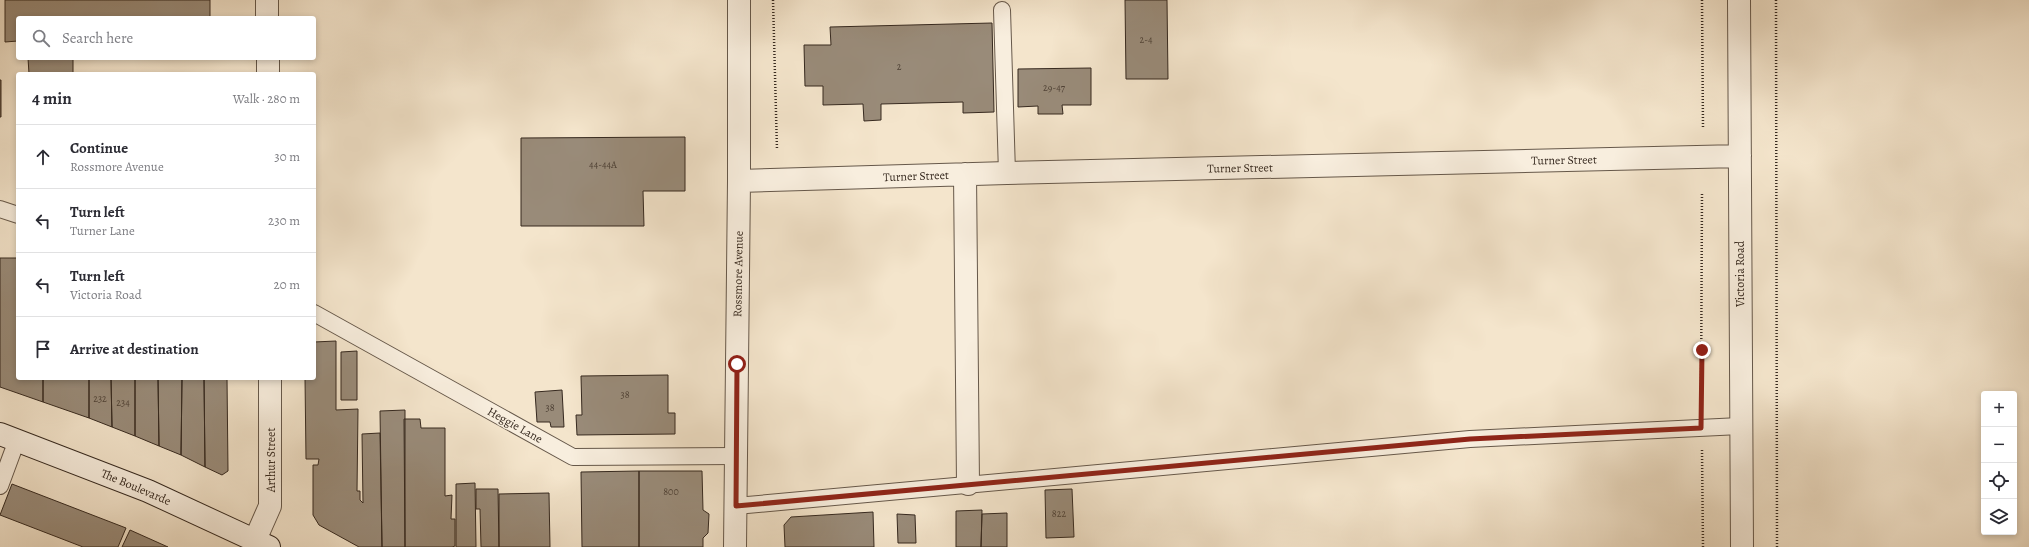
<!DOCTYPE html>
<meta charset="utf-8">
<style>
:root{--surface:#fff;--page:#f7f7f7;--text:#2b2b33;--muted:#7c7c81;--line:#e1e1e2}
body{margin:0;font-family:Alegreya,serif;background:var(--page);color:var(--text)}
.controls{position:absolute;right:12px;bottom:12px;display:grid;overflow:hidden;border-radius:4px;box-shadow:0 2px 6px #0003}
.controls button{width:36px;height:36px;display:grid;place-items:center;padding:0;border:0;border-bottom:1px solid var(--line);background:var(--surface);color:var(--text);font:20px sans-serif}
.stop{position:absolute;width:12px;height:12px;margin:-9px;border:3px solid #8f2418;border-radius:50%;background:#fff}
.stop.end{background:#8f2418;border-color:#fff;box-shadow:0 1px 4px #0008}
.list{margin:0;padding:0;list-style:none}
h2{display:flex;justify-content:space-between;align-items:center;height:52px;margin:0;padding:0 16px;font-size:17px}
h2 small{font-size:13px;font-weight:400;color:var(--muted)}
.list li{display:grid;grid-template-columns:26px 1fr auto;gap:12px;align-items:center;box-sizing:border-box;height:64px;padding:0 16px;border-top:1px solid var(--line)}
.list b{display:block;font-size:15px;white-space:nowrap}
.list p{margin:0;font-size:13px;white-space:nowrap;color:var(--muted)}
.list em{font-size:13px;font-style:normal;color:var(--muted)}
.icon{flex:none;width:22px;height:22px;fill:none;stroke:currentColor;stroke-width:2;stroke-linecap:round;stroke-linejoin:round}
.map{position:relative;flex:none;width:2029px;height:547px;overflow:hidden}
.search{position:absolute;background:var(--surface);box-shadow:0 2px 6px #0003;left:16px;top:16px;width:300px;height:44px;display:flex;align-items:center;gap:10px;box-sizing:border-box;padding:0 14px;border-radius:4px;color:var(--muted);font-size:15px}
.panel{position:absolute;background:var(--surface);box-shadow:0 2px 6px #0003;left:16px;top:72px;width:300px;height:308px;border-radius:4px}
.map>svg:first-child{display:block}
.building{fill:#998b79;stroke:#36291f}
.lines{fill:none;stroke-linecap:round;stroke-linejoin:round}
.lane-casing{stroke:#66584a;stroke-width:18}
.street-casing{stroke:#66584a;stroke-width:24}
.secondary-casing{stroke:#36291f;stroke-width:24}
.path{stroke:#36291f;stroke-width:2.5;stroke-dasharray:1 2;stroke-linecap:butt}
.lane{stroke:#f8eede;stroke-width:16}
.street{stroke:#f8eede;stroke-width:22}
.secondary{stroke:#f8eede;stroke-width:22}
.route{stroke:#8f2418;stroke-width:5}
.labels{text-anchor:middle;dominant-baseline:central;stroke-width:3;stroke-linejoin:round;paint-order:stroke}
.number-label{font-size:10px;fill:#4f4236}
.street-label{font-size:12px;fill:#36291f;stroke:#f8eede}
</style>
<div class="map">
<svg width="2029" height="547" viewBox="0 0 2029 547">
<rect width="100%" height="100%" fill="#f4e5cc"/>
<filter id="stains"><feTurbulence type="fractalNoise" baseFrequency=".005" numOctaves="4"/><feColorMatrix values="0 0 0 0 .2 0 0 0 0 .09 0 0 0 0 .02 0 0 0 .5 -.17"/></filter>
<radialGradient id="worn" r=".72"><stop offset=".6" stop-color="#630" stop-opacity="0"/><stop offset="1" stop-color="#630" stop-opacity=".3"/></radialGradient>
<path class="building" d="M5 0H210V18H18V41L5 42Z
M1125 0H1167L1168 79H1126Z
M992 23 994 112 963 113V102L881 104V120L864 121 863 104 823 105V86H805L804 45H831L830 27Z
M28 58H73V74H29Z
M1091 68V105H1062L1063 114H1038V106L1018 107V69Z
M0 80H1V117H0Z
M685 137V191H643L644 226H521V138Z
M0 258H18V378H43V402L0 387Z
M336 341V410L358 409 357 491H360V500L363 503 362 434 380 433 382 547H359L319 525 313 515V465H318L319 459H306L305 378H314V342Z
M357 351V400H341V352Z
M668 375V413H675V434L577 435 576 415H582L581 376Z
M43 378H89V418L43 402Z
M89 378H111L112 427 89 418Z
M111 378H135V436L112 427Z
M135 378H158L159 446 135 436Z
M158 378H182L181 455 159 446Z
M182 378H204L205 467 181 455Z
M204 378H227L228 471 222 475 205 467Z
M562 390 564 427H551L550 422H537L535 392Z
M405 410V547H382L380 411Z
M404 419H420L421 428H445V496L452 495 451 519H455V546L452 547H405Z
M639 471H702L703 510 709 514 708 533 703 538V547H639Z
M639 471V547H582L581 472Z
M475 483 476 547H456V484Z
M12 484 126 528 118 547H83L0 515Z
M476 489H498L499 547H481L480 509H476Z
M1072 489 1074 537 1046 538 1045 490Z
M549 493 550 547H499V494Z
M982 510 981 547H956V511Z
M873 512 874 547H785L784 525 791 517Z
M1007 513V547H981L982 514Z
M897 514 915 515 916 543H898Z
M130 530 168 547H122Z"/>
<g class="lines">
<defs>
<path id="lane" d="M1002 10 1007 173
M0 209 18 215
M314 313 573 457 736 456
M0 486 17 440
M736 506 1470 439 1740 426"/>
<path id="street" d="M267 0V18
M1739 0 1742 547
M268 58V74
M965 174 968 484
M739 181 1007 173 1740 156
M255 540 270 506V378
M735 547 739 181V0"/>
<path id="secondary" d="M0 434 148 491 269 547"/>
</defs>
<use href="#lane" class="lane-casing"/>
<use href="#street" class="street-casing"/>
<use href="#secondary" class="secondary-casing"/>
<path class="path" d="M773 0 777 150
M1702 0 1703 129
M1776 0 1777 547
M1701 405 1702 192
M1702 450 1703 547"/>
<use href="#lane" class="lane"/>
<use href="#street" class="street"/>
<use href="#secondary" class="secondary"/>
</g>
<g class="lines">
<path class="route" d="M737 364 736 506 1470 439 1701 428 1702 350"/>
</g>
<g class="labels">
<g class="number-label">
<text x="1146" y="39">2-4</text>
<text x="899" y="66">2</text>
<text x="1054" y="87">29-47</text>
<text x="603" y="164">44-44A</text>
<text x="625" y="394">38</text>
<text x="100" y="398">232</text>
<text x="123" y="402">234</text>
<text x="550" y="407">38</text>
<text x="671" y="491">800</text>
<text x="1059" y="513">822</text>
</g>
<g class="street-label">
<text transform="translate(1564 160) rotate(-1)">Turner Street</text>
<text transform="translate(1240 168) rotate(-1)">Turner Street</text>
<text transform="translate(916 176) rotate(-2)">Turner Street</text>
<text transform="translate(738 274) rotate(-89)">Rossmore Avenue</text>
<text transform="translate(1740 274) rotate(-90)">Victoria Road</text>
<text transform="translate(515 425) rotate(29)">Heggie Lane</text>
<text transform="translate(271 460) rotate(-90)">Arthur Street</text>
<text transform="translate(136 487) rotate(23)">The Boulevarde</text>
</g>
</g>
<rect width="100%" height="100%" filter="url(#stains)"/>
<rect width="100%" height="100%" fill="url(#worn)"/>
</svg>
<div class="controls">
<button>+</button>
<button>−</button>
<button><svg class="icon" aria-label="locate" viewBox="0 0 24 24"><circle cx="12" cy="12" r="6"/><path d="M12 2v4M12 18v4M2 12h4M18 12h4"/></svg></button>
<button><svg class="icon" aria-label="layers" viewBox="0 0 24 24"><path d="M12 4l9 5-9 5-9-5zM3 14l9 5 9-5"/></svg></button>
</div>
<div class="stop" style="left:737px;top:364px"></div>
<div class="stop end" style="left:1702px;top:350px"></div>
<div class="search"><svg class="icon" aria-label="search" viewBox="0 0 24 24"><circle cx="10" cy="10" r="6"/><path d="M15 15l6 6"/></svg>Search here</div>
<section class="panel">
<h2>4 min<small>Walk · 280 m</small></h2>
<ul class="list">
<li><svg class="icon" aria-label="ahead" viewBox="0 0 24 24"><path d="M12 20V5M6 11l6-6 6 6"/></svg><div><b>Continue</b><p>Rossmore Avenue</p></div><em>30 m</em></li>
<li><svg class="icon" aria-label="left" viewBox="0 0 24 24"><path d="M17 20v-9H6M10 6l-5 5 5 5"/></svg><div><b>Turn left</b><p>Turner Lane</p></div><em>230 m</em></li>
<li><svg class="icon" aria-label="left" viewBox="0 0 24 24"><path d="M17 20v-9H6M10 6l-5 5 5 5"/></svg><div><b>Turn left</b><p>Victoria Road</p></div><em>20 m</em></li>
<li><svg class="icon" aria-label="arrive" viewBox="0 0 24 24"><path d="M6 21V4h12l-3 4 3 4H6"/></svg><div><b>Arrive at destination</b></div></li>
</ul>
</section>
</div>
